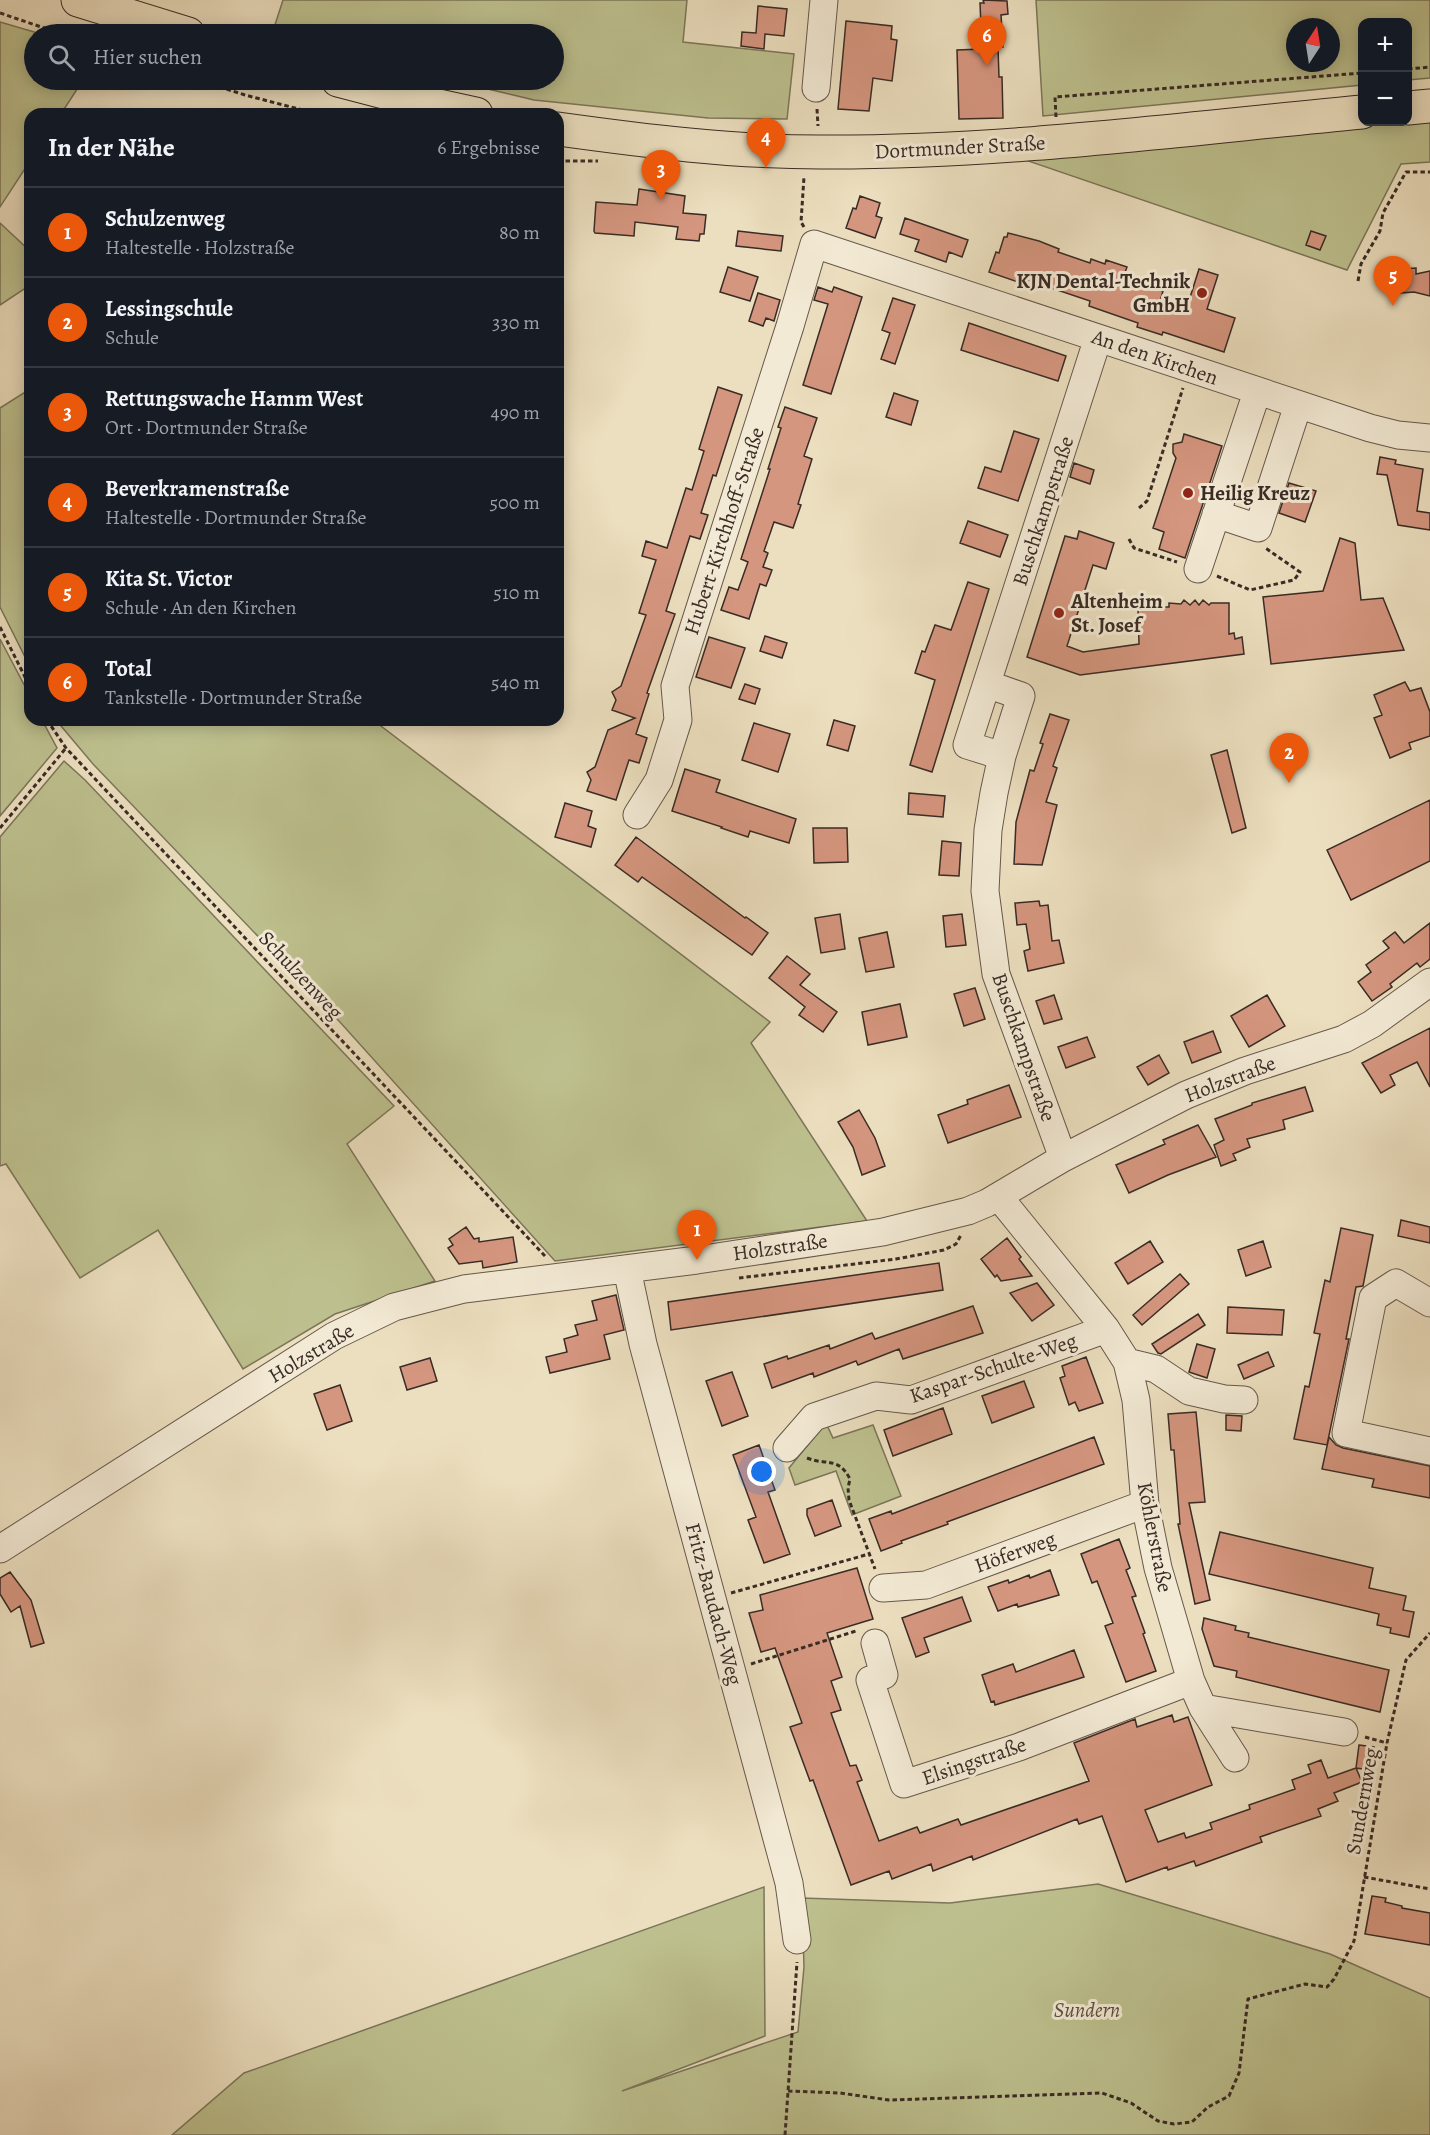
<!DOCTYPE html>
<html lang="de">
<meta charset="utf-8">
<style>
:root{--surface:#171b24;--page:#20242c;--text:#f1f3f6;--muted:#9ea1a6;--line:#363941;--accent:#ea580c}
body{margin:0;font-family:Alegreya,serif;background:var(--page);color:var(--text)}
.controls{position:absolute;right:18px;top:18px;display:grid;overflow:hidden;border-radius:12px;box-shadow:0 3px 15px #0003}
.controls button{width:54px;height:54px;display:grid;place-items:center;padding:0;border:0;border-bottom:2px solid var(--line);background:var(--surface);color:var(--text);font:30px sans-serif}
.compass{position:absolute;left:1286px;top:18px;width:54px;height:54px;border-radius:50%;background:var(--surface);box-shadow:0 3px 15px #0003;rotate:12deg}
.you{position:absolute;left:762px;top:1472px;width:21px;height:21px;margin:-15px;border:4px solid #fff;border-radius:50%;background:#1a73e8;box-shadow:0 0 0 9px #1a73e833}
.badge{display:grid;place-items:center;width:39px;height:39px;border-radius:50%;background:var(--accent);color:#fff;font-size:20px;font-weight:700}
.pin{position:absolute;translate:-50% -50px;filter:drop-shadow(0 2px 3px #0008)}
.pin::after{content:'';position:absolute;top:32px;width:21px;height:18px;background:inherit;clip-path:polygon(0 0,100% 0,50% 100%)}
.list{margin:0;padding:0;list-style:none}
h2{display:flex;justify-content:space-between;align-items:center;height:78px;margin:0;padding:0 24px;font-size:26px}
h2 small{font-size:20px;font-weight:400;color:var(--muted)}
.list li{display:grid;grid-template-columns:39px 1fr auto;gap:18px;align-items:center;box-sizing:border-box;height:90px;padding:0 24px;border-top:2px solid var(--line)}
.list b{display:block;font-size:22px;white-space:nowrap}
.list p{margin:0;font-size:20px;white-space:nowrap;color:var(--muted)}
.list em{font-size:20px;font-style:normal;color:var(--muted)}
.icon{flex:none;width:33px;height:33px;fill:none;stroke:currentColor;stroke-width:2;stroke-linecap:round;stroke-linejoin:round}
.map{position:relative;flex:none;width:1430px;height:2135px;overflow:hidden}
.search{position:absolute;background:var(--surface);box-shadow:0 3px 15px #0003;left:24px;top:24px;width:540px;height:66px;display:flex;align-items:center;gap:15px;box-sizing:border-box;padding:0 21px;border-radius:33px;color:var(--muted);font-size:22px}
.panel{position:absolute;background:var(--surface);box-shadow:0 3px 15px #0003;left:24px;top:108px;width:540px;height:618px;border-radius:18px}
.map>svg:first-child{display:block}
.green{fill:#bdc08e;stroke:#7b765a;stroke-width:1.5;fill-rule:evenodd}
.building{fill:#d5967f;stroke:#392b25;stroke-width:1.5}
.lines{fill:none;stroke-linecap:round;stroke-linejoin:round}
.minor-casing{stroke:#66584c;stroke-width:29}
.major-casing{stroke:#392b25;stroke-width:35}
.path{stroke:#392b25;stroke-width:3;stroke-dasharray:4.5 3;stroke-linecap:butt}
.minor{stroke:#f3ead5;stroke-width:27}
.major{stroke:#ecdfbf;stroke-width:33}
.poi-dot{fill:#8f2418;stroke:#f3ead5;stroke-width:2}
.labels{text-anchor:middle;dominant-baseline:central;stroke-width:6;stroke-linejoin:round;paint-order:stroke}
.street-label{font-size:21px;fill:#392b25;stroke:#f3ead5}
.poi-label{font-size:21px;font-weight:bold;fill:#392b25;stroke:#f3ead5;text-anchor:start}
.park-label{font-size:21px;font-style:italic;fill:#5a503f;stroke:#f3ead5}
</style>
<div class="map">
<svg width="1430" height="2135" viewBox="0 0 1430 2135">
<rect width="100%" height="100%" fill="#ecdfbf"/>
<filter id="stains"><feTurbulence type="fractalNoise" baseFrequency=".00333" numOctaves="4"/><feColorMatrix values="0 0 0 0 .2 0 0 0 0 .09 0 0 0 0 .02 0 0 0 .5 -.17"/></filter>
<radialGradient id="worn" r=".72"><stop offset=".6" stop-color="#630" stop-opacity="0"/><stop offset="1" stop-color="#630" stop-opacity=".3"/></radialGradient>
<path class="green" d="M283 0H687L683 42 794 54 787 119 708 118 534 100 450 80H554V34H272Z
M1036 0H1430V78L1408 80V22H1362V85L1043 116ZM1295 27H1331V63H1295Z
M0 22 41 34H34V80H83L61 114H30V161L0 207Z
M1430 117V162L1401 164 1347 270 1014 156 1380 122H1408Z
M0 223 30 251V285L0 305Z
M30 389V667L0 607V408Z
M0 639 30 696V720H42L57 748 0 816Z
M56 720H373L770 1022 751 1043 867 1221 555 1261 339 1021 93 764Z
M64 761 85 780 394 1106 347 1144 435 1281 335 1314 243 1369 158 1230 80 1278 6 1164 0 1166V837Z
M826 1423 833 1438 873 1425 901 1496 852 1515 836 1471 795 1485 789 1468Z
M1098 1884 1330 1954 1430 1998V2135H172L244 2073 764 1887 765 2036 622 2091 798 2032 804 1967 802 1898 950 1903Z"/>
<path class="building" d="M983 0 1007 1 1008 14 1001 15 1003 47 998 48 999 77H1002L1003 118 959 119 957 50 982 49 980 3H984Z
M758 6 787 9 784 36 765 34 764 49 741 46 742 32 756 33Z
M846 21 892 26 891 39 897 40 892 81 873 78 869 111 838 109Z
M639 189 685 196 683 213 706 215 704 234H700L699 241 676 239 678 227 635 222 634 236 595 233 594 231 596 202 637 205Z
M860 196 880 203 876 216 882 218 875 238 846 228 853 208 856 209Z
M905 218 968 240 962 257 949 252 946 262 915 251 919 240 900 234Z
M738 231 783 236 781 251 736 246Z
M1311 231 1326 236 1320 250 1306 245Z
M1008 233 1039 241 1059 249 1058 252 1090 263 1091 259 1105 264 1106 260 1127 267 1123 278 1163 291 1161 298 1187 307 1199 269 1218 275 1207 309 1235 318 1224 352 1163 332 1162 335 1137 327 1138 323 1089 306 1090 301 1019 277 1018 282 989 272 996 252 999 253 1004 237H1007Z
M728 267 758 277 750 301 720 292Z
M1416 268V274L1430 271V296L1414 292 1388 294 1387 270Z
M818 287 832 292 834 287 862 297 831 394 803 385 828 304 814 300Z
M758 293 780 300 774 321 766 318 763 326 749 321Z
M893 298 915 305 895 364 881 359 890 333 882 330Z
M969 323 1066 356 1058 381 961 350Z
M718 387 742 395 716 476 713 475 701 513 708 515 700 539 690 536 666 611 675 614 647 693 649 694 636 734 647 738 639 763 629 760 616 800 587 791 591 780 587 772 595 767 608 730 635 718 612 710 616 700 612 692 621 686 646 615 639 613 656 560 642 556 646 541 667 548 686 488 692 490 704 451 699 449Z
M894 393 918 401 911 425 886 417Z
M785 407 817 418 804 456 812 459 798 504 801 505 793 528 774 522 764 551 768 553 763 567 772 570 766 586 760 584 749 619 721 610 729 587 738 590 748 562 741 559 770 469H768L781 428 778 427Z
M1014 431 1039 439 1018 501 978 488 985 467 1001 472Z
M1184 434 1222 446 1185 558 1159 549 1164 532 1153 528 1176 458 1173 453V444L1182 442Z
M1380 457 1396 460 1395 464 1423 469 1417 511 1430 513V530L1398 525 1387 475 1377 474Z
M1074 463 1094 470 1090 484 1070 477Z
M1289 483 1316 491 1305 522 1279 513Z
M968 521 1008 535 1000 557 960 543Z
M1079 531 1114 543 1106 569 1093 565 1067 646 1083 652 1139 644 1138 607H1169V603L1181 604 1184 600 1190 605 1195 600 1199 605 1203 600 1209 605 1211 603H1229V634L1234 633 1235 639 1242 637 1244 654 1080 675 1027 657 1065 536 1077 539Z
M1340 538 1355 543 1361 600 1383 598 1404 650 1271 664 1263 597 1323 591Z
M968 582 989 589 932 772 910 765 935 680 915 673 922 651 925 652 935 625 951 630Z
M765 636 787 643 782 658 760 651Z
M709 637 745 648 731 688 696 677Z
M1405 682 1410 691 1421 688 1430 712V736L1409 743 1411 749 1390 758 1374 718 1382 715 1374 695Z
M745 684 760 689 755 704 739 699Z
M1050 714 1069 720 1053 766 1057 768 1046 802 1057 805 1042 865 1014 864 1016 822 1030 770 1034 771 1043 744 1040 743Z
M834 720 855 726 848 751 827 745Z
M754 723 790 734 778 772 742 760Z
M1227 750 1246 828 1232 833 1211 755Z
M685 769 720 780 716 792 796 819 789 843 750 831 748 837 721 828 722 827 672 811Z
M909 793 945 796 943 817 908 814Z
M1430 800V861L1351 900 1327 850Z
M565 803 592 811 588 826 596 829 591 847 555 837Z
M813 828H847L848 862 814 863Z
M636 837 745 918 746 917 768 933 752 955 642 877 638 882 615 865Z
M942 841 961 843 959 876 939 875Z
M1039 901 1040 906 1048 905 1052 941 1059 940 1064 963 1028 971 1024 951 1030 949 1026 924 1017 925 1015 903Z
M840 914 845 949 821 953 815 918Z
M962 914 966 945 946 947 943 916Z
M1430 923V959L1420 967 1417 963 1390 984 1392 987 1372 1001 1358 982 1371 972 1366 965 1389 948 1383 941 1395 932 1404 943Z
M887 932 894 967 866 972 859 938Z
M787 956 810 974 800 985 837 1012 823 1032 799 1015 805 1007 769 978Z
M975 988 985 1019 964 1026 954 994Z
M1054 995 1062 1019 1044 1024 1036 1001Z
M1267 995 1285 1026 1249 1047 1231 1016Z
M900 1004 907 1037 868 1045 862 1012Z
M1430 1028V1087L1417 1062 1390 1075 1395 1085 1381 1093 1362 1063Z
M1213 1031 1221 1052 1192 1063 1184 1042Z
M1087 1037 1095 1057 1066 1068 1058 1047Z
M1159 1055 1169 1073 1148 1085 1137 1067Z
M1009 1085 1021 1117 948 1143 938 1115 968 1104 967 1100Z
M1305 1087 1313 1111 1283 1120 1285 1129 1247 1139 1250 1147 1233 1154 1236 1160 1221 1166 1214 1145 1224 1140 1215 1119 1252 1105V1103Z
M859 1110 875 1138 885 1166 862 1175 853 1147 838 1122Z
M1198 1125 1216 1157 1168 1175 1129 1193 1116 1165 1165 1144 1163 1140Z
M1401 1220 1430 1227V1243L1398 1236Z
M466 1227 474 1239 479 1238V1242L513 1237 517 1262 483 1268 482 1261 459 1264 448 1248 453 1245 449 1239Z
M1341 1228 1373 1235 1363 1286 1356 1287 1346 1339H1349L1327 1445 1294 1439 1305 1386 1309 1387 1320 1334 1314 1333 1325 1280 1330 1282Z
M1007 1238 1021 1257 1019 1259 1032 1276 1001 1281 997 1275 995 1277 981 1259Z
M1150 1241 1163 1262 1128 1284 1115 1263Z
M1263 1241 1271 1267 1246 1276 1238 1250Z
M939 1263 943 1290 671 1330 668 1302Z
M1180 1274 1189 1284 1142 1325 1133 1315Z
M1037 1283 1054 1305 1032 1321 1010 1293Z
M616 1295 624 1330 604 1335 610 1359 550 1373 546 1357 567 1352 564 1339 578 1335 575 1325 597 1320 592 1301Z
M973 1306 983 1333 903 1359 899 1349 858 1365 856 1361 814 1377 813 1373 772 1388 764 1364 787 1356 788 1359 829 1345 830 1349 872 1333 875 1339Z
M1228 1307 1284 1310 1282 1335 1227 1333Z
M1198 1314 1205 1325 1161 1354 1158 1353 1152 1344Z
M1197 1344 1215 1349 1207 1378 1189 1372Z
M1268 1352 1274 1366 1244 1379 1238 1365Z
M1086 1357 1103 1403 1079 1411 1075 1402 1069 1405 1060 1378 1065 1376 1062 1366Z
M430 1358 437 1381 407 1390 400 1367Z
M732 1372 748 1416 722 1426 706 1381Z
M1024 1381 1034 1407 992 1423 982 1396Z
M340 1385 352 1421 327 1430 314 1394Z
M943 1408 952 1434 893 1456 884 1430Z
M1196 1412 1205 1502 1189 1503 1210 1600 1195 1604 1178 1524H1180L1174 1450H1171L1168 1414Z
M1226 1415 1242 1416 1241 1431 1226 1430Z
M1094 1437 1104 1464 947 1522 948 1524 901 1541 902 1543 881 1551 869 1519 891 1511 892 1514Z
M1329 1437 1336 1445 1343 1448 1430 1466V1498L1372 1487 1374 1479 1322 1469Z
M759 1445 775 1490 768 1492 790 1554 764 1563 748 1520 756 1517 733 1455Z
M832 1500 841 1526 815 1536 807 1515V1509Z
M1220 1532 1373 1568 1369 1588 1406 1596 1403 1610 1414 1612 1409 1637 1390 1633 1391 1628 1377 1625 1379 1614 1209 1574Z
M1119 1539 1130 1568 1126 1570 1136 1596 1132 1597 1145 1633 1143 1634 1156 1671 1126 1682 1105 1626 1113 1623 1097 1581 1092 1583 1081 1554Z
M857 1568 873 1619 827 1633 842 1677 831 1681 841 1710 831 1713 850 1766 856 1765 862 1780 857 1782 879 1841 917 1827 920 1833 958 1819 961 1825 1089 1781 1074 1743 1135 1719 1137 1727 1172 1715 1174 1722 1188 1717 1212 1785 1145 1810 1158 1842 1184 1833 1186 1838 1212 1829 1210 1823 1250 1809 1249 1805 1295 1789 1292 1780 1311 1773 1308 1765 1321 1760 1328 1778 1356 1768 1362 1782 1334 1793 1338 1801 1318 1809 1321 1816 1260 1837 1262 1842 1196 1866 1194 1861 1168 1870 1167 1867 1126 1882 1102 1816 1079 1824 1077 1819 973 1860 972 1856 933 1871 931 1864 892 1879 889 1871 851 1885 813 1780 810 1781 790 1727 802 1723 775 1648 761 1652 749 1613 763 1610 760 1595Z
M1050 1570 1059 1595 1018 1607 1017 1604 998 1611 988 1587 1008 1580 1009 1583 1029 1575 1030 1578Z
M10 1572 31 1600 44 1643 31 1647 20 1606 11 1612 0 1594V1578Z
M962 1597 971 1621 924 1638 929 1652 916 1657 902 1618Z
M1204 1618 1236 1626 1235 1630 1249 1633 1248 1637 1389 1670 1380 1712 1236 1677 1237 1671 1214 1666 1202 1629Z
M1074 1650 1084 1677 995 1705 994 1701 991 1702 982 1675 1013 1664 1016 1672Z
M1359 1745 1374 1747 1370 1770 1356 1768Z
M1372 1896 1386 1898 1385 1902 1402 1906V1908L1430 1913V1945L1365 1934Z"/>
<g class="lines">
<defs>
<path id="minor" d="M816 88 824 0
M1216 514 1258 528 1298 405
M1198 569 1257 392
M987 684 1021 696 1002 756 994 793 988 830 985 891 996 974 1063 1158
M1002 756 967 745 1098 338
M637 815 659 780 678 720 675 686 790 326 814 244 1370 428 1398 435 1430 438
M999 1197 1106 1329 1127 1362 1136 1400 1145 1504 1158 1568 1191 1681 1203 1708 1235 1758
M627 1269 643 1344 789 1883 797 1940
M1430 1303 1396 1283 1373 1298 1346 1433 1430 1451
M1127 1362 1156 1369 1189 1391 1224 1399 1244 1400
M787 1448 814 1417 876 1396 911 1400 1106 1329
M0 1549 334 1336 394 1307 464 1289 697 1260 883 1232 968 1211 987 1203 1063 1158 1186 1095 1245 1071 1344 1039 1372 1024 1430 982
M883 1588 926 1585 1145 1504
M875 1643 884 1675 870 1680 904 1784 1019 1747 1191 1681
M1203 1708 1344 1732"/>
<path id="major" d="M78 0 188 34
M338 80 430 104 476 114
M1408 108 1430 106
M558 129C645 141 732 152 820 152 1002 153 1182 129 1362 112"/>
</defs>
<use href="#minor" class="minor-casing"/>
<use href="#major" class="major-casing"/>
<path class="path" d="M0 13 62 34
M1408 69 1430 67
M198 80 245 95 318 114
M817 109 818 126
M1056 117 1055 97 1362 73
M558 161H598
M804 227 801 222 804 177
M1358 281 1361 264 1380 231 1383 213 1406 172H1430
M1139 508 1147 501 1183 388
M1129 539 1134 548 1177 562
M1217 576 1250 590 1294 580 1300 572 1264 547
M0 627 30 687
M47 720 66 748 546 1257
M0 828 66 748
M739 1278 896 1259 944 1250 956 1244 961 1235
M807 1458C827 1466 838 1456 850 1479L848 1488 849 1500 875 1569
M731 1593 869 1554
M751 1664 856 1631
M1365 1737 1387 1743
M1364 1877 1430 1889
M788 2091 840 2093 889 2100 1102 2093 1131 2103 1158 2121 1174 2124 1192 2122 1208 2107 1229 2096 1239 2073 1248 1999 1305 1984 1327 1987 1334 1979 1354 1941 1387 1743 1406 1660 1430 1633
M785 2135 797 1962"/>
<use href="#minor" class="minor"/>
<use href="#major" class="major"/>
</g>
<g class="poi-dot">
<circle cx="1202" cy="293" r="6"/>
<circle cx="1188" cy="493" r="6"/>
<circle cx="1059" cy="613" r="6"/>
</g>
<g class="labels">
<g class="street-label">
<text transform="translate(960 147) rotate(-3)">Dortmunder Straße</text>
<text transform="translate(1155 357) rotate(19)">An den Kirchen</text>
<text transform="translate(1043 511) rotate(-72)">Buschkampstraße</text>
<text transform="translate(724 531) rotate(-72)">Hubert-Kirchhoff-Straße</text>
<text transform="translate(301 975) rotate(47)">Schulzenweg</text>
<text transform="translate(1024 1047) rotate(71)">Buschkampstraße</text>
<text transform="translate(1230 1079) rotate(-21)">Holzstraße</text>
<text transform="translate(780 1247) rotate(-8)">Holzstraße</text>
<text transform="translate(311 1353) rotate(-31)">Holzstraße</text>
<text transform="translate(993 1368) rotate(-19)">Kaspar-Schulte-Weg</text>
<text transform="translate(1155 1537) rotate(79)">Köhlerstraße</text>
<text transform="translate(1015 1552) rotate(-20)">Höferweg</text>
<text transform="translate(714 1604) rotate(75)">Fritz-Baudach-Weg</text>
<text transform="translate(974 1761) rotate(-19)">Elsingstraße</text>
<text transform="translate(1362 1801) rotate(-80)">Sundernweg</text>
</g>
<g class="poi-label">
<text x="1190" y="281" text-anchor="end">KJN Dental-Technik<tspan x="1190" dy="24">GmbH</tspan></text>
<text x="1200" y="493">Heilig Kreuz</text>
<text x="1071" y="601">Altenheim<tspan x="1071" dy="24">St. Josef</tspan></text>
</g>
<g class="park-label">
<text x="1087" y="2010">Sundern</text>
</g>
</g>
<rect width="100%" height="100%" filter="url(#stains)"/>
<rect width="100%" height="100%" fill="url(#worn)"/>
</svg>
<div class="controls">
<button>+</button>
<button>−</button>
</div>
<svg class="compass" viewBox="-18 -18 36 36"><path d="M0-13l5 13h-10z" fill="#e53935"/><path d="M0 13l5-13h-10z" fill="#9ea1a6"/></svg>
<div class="you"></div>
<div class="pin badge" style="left:697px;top:1260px">1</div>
<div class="pin badge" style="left:1289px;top:783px">2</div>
<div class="pin badge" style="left:661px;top:200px">3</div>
<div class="pin badge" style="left:766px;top:168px">4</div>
<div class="pin badge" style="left:1393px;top:306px">5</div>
<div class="pin badge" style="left:987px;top:66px">6</div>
<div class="search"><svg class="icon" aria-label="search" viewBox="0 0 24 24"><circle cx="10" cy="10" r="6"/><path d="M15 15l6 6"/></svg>Hier suchen</div>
<section class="panel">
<h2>In der Nähe<small>6 Ergebnisse</small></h2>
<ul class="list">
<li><span class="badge">1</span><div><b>Schulzenweg</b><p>Haltestelle · Holzstraße</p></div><em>80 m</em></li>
<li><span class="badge">2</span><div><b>Lessingschule</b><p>Schule</p></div><em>330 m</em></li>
<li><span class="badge">3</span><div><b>Rettungswache Hamm West</b><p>Ort · Dortmunder Straße</p></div><em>490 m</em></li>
<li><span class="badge">4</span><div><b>Beverkramenstraße</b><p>Haltestelle · Dortmunder Straße</p></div><em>500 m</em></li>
<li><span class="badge">5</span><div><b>Kita St. Victor</b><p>Schule · An den Kirchen</p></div><em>510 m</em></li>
<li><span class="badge">6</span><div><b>Total</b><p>Tankstelle · Dortmunder Straße</p></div><em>540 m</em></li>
</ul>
</section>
</div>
